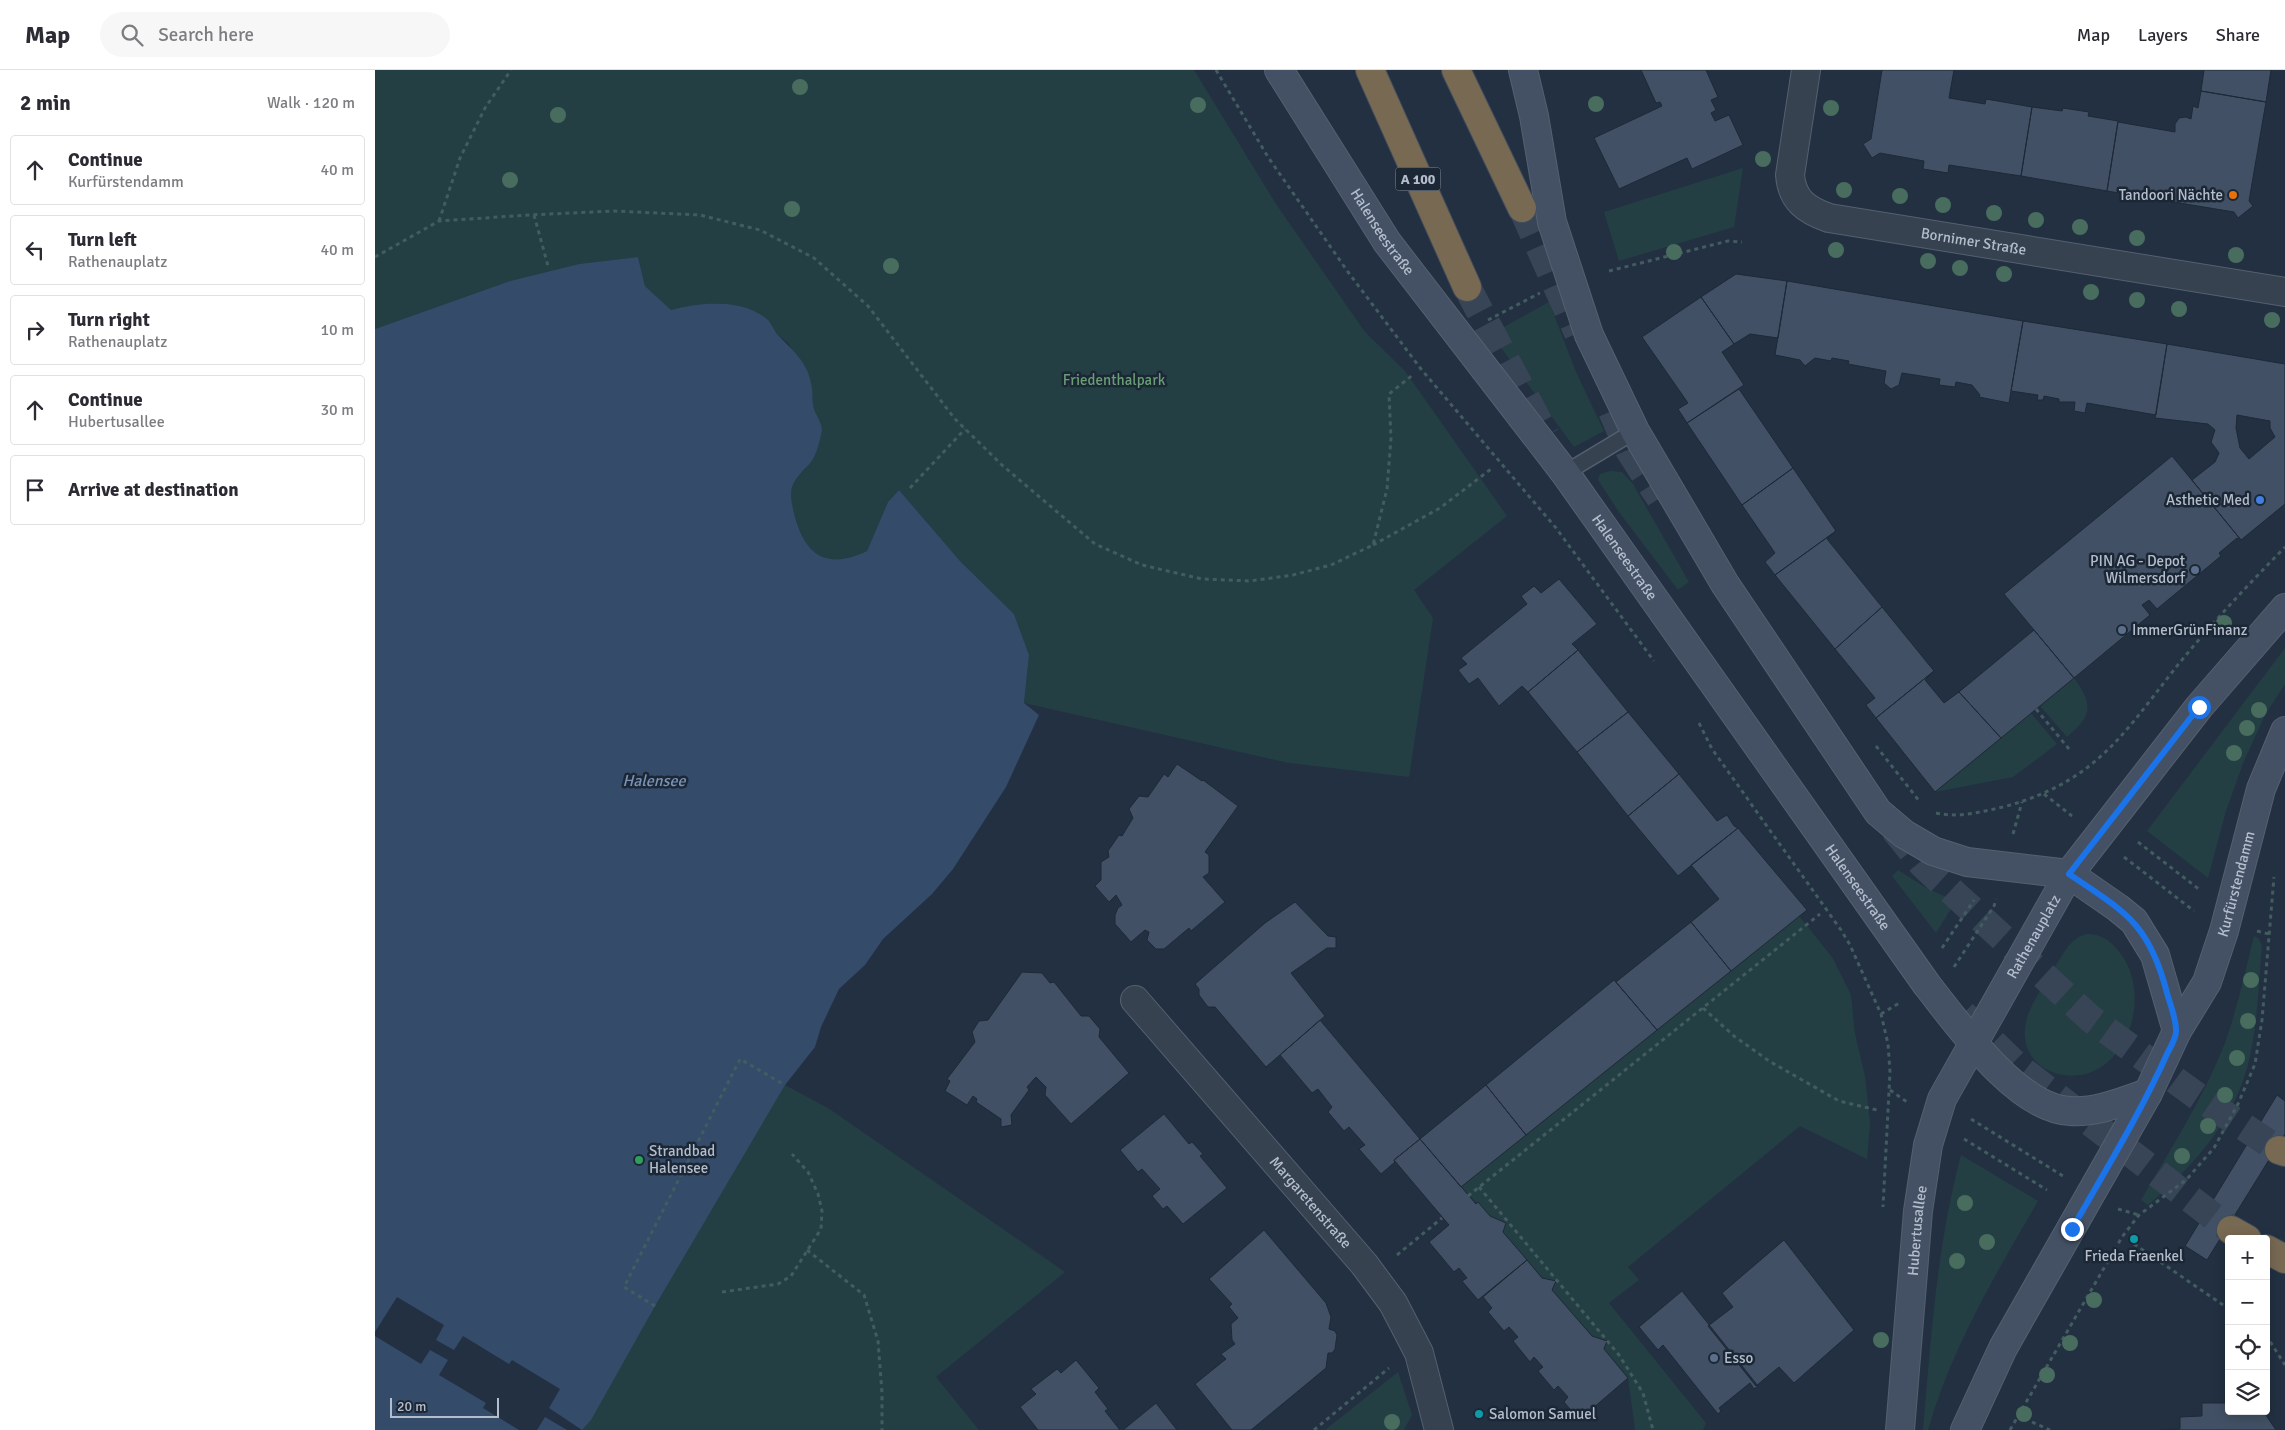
<!DOCTYPE html>
<meta charset="utf-8">
<style>
:root{--surface:#fff;--page:#f7f7f7;--text:#2b2b33;--muted:#7c7c81;--line:#e1e1e2}
body{margin:0;font-family:Signika,sans-serif;background:var(--page);color:var(--text)}
.controls{position:absolute;right:15px;bottom:15px;display:grid;overflow:hidden;border-radius:5px;box-shadow:0 2px 12px #0003}
.controls button{width:45px;height:45px;display:grid;place-items:center;padding:0;border:0;border-bottom:1px solid var(--line);background:var(--surface);color:var(--text);font:25px sans-serif}
.scale{position:absolute;left:15px;bottom:12px;width:109px;box-sizing:border-box;padding-left:5px;border:2px solid #b3bdcc;border-top:0;font-size:14px;line-height:18px;white-space:nowrap;color:#b3bdcc;-webkit-text-stroke:4px #1c2736;paint-order:stroke}
.stop{position:absolute;width:15px;height:15px;margin:-11px;border:4px solid #1a73e8;border-radius:50%;background:#fff}
.stop.end{background:#1a73e8;border-color:#fff;box-shadow:0 1px 5px #0008}
.list{margin:0;padding:0;list-style:none}
h2{display:flex;justify-content:space-between;align-items:center;height:65px;margin:0;padding:0 20px;font-size:21px}
h2 small{font-size:16px;font-weight:400;color:var(--muted)}
.list li{display:grid;grid-template-columns:32px 1fr auto;gap:15px;align-items:center;box-sizing:border-box;height:70px;margin:0 10px 10px;padding:0 10px;border:1px solid var(--line);border-radius:5px}
.list b{display:block;font-size:19px;white-space:nowrap}
.list p{margin:0;font-size:16px;white-space:nowrap;color:var(--muted)}
.list em{font-size:16px;font-style:normal;color:var(--muted)}
.icon{flex:none;width:28px;height:28px;fill:none;stroke:currentColor;stroke-width:2;stroke-linecap:round;stroke-linejoin:round}
.map{position:relative;flex:none;width:1910px;height:1360px;overflow:hidden}
header{display:flex;align-items:center;gap:30px;box-sizing:border-box;height:70px;padding:0 25px;background:var(--surface);border-bottom:1px solid var(--line)}
header strong{font-size:24px}
nav{display:flex;gap:28px;margin-inline-start:auto;font-size:18px}
.search{width:350px;height:45px;background:var(--page);display:flex;align-items:center;gap:12px;box-sizing:border-box;padding:0 18px;border-radius:28px;color:var(--muted);font-size:19px}
main{display:flex}
aside{flex:1;background:var(--surface)}
.map>svg:first-child{display:block}
.green{fill:#243f43}
.water{fill:#344b6a}
.pier{fill:#223042}
.building{fill:#415064;stroke:#1e2938;fill-rule:evenodd}
.lines{fill:none;stroke-linecap:round;stroke-linejoin:round}
.motorway-tunnel{stroke:#384557;stroke-width:28;stroke-dasharray:28 14;stroke-linecap:butt}
.service-casing{stroke:#55606f;stroke-width:18}
.minor-casing{stroke:#55606f;stroke-width:30}
.secondary-casing{stroke:#55606f;stroke-width:30}
.motorway-casing{stroke:#424d5c;stroke-width:30}
.path{stroke:#435c5f;stroke-width:3;stroke-dasharray:4 4;stroke-linecap:butt}
.service{stroke:#374251;stroke-width:15}
.minor{stroke:#374251;stroke-width:28}
.secondary{stroke:#445165;stroke-width:28}
.motorway{stroke:#786953;stroke-width:28}
.tree{fill:#486d5e}
.route{stroke:#1a73e8;stroke-width:6}
.food-dot{fill:#e8710a;stroke:#1c2736;stroke-width:2}
.shop-dot{fill:#3f7fe0;stroke:#1c2736;stroke-width:2}
.service-dot{fill:#5c6f8a;stroke:#1c2736;stroke-width:2}
.leisure-dot{fill:#2e9e5b;stroke:#1c2736;stroke-width:2}
.culture-dot{fill:#0f9aa8;stroke:#1c2736;stroke-width:2}
.labels{text-anchor:middle;dominant-baseline:central;stroke-width:5;stroke-linejoin:round;paint-order:stroke}
.shield{fill:#1c2736;stroke:#86909f;stroke-width:1}
.shield-label{font-size:14px;font-weight:bold;fill:#b3bdcc}
.poi-label{font-size:15px;fill:#b3bdcc;stroke:#1c2736;text-anchor:start}
.street-label{font-size:15px;fill:#b3bdcc;stroke:#1c2736}
.park-label{font-size:15px;fill:#689f74;stroke:#1c2736}
.water-label{font-size:16px;font-style:italic;fill:#7893b6;stroke:#1c2736}
</style>
<header>
<strong>Map</strong>
<div class="search"><svg class="icon" aria-label="search" viewBox="0 0 24 24"><circle cx="10" cy="10" r="6"/><path d="M15 15l6 6"/></svg>Search here</div>
<nav><a>Map</a><a>Layers</a><a>Share</a></nav>
</header>
<main>
<aside>
<h2>2 min<small>Walk · 120 m</small></h2>
<ul class="list">
<li><svg class="icon" aria-label="ahead" viewBox="0 0 24 24"><path d="M12 20V5M6 11l6-6 6 6"/></svg><div><b>Continue</b><p>Kurfürstendamm</p></div><em>40 m</em></li>
<li><svg class="icon" aria-label="left" viewBox="0 0 24 24"><path d="M17 20v-9H6M10 6l-5 5 5 5"/></svg><div><b>Turn left</b><p>Rathenauplatz</p></div><em>40 m</em></li>
<li><svg class="icon" aria-label="right" viewBox="0 0 24 24"><path d="M7 20v-9h11M14 6l5 5-5 5"/></svg><div><b>Turn right</b><p>Rathenauplatz</p></div><em>10 m</em></li>
<li><svg class="icon" aria-label="ahead" viewBox="0 0 24 24"><path d="M12 20V5M6 11l6-6 6 6"/></svg><div><b>Continue</b><p>Hubertusallee</p></div><em>30 m</em></li>
<li><svg class="icon" aria-label="arrive" viewBox="0 0 24 24"><path d="M6 21V4h12l-3 4 3 4H6"/></svg><div><b>Arrive at destination</b></div></li>
</ul>
</aside>
<div class="map">
<svg width="1910" height="1360" viewBox="0 0 1910 1360">
<rect width="100%" height="100%" fill="#223042"/>
<path class="green" d="M0 0H819L901 134 990 262 1030 301 1132 446 1039 520 1058 548 1034 707 914 693 649 633 654 585 639 544 585 491 524 420 513 432 492 481C456 497 434 491 422 452 419 444 415 431 416 422 419 405 431 402 436 390 441 380 443 368 447 358L438 338 436 312 413 273 402 264 394 251 366 236 342 233 296 240 270 216 263 187 204 194 135 211 0 259Z
M1368 98 1359 157 1244 191 1229 142Z
M1174 232 1201 302 1229 361 1199 377 1116 264Z
M1235 401 1247 402 1258 414 1314 512 1303 520 1244 442 1223 410 1225 404Z
M1910 578V614L1890 645 1869 691 1851 741 1833 808 1772 761Z
M1699 608C1719 635 1717 646 1692 667L1665 636Z
M1656 643 1682 674 1638 707 1560 722Z
M1523 800 1553 819 1581 831 1561 863 1517 806Z
M1424 846 1457 887 1476 925 1480 964 1490 1006 1495 1053 1492 1089 1425 1056 1253 1197 1264 1210 1234 1233 1331 1353 1328 1360H1260L1253 1308 1229 1279 1232 1271 1217 1266 1177 1220 1181 1211 1167 1208 1128 1162 1131 1153 1115 1146 1086 1117Z
M1712 864C1724 864 1733 869 1741 878 1785 926 1746 1023 1680 1003 1668 999 1660 993 1654 982 1641 953 1661 928 1675 905 1685 890 1693 868 1712 864Z
M1879 866 1884 869 1887 876C1883 916 1883 959 1872 998 1857 1053 1816 1099 1773 1135L1766 1130C1794 1082 1824 1035 1846 983 1861 946 1869 905 1879 866Z
M410 1015 453 1038 690 1202 561 1307 604 1360H128Z
M1586 1085 1663 1131C1620 1205 1577 1277 1553 1360H1548C1556 1267 1562 1175 1586 1085Z
M1023 1302 1037 1345 1029 1360H950Z"/>
<path class="water" d="M263 187 270 216 296 240C326 232 368 227 394 251 397 255 399 260 402 264 416 279 432 291 436 313 438 320 437 328 438 335 439 343 447 352 447 360 445 370 442 384 436 392 428 402 417 409 416 423 416 432 419 445 422 453 434 491 458 497 492 481L513 432 524 420 585 491 639 544 654 585 649 633 664 645 631 717 578 799 557 824 508 869 490 895 464 919 446 957 440 977 410 1015 280 1236 216 1350 207 1360H0V259L135 211 204 194Z"/>
<path class="pier" d="M22 1227 69 1255 61 1270 79 1280 88 1266 134 1294 137 1290 185 1319 174 1338 207 1360H192L170 1347 162 1360H144L108 1338 111 1333 64 1305 73 1290 55 1280 46 1294 0 1266V1262Z"/>
<path class="building" d="M1266 0H1331L1343 27 1336 30 1341 40 1336 43 1340 51 1354 45 1368 75 1317 99 1312 88 1244 119 1219 68 1287 36 1285 32 1281 33Z
M1507 0H1579L1574 28 1610 34 1611 29 1657 37 1646 106 1574 95 1573 103 1548 99 1549 91 1505 83 1497 88 1488 74 1496 69Z
M1829 0H1896L1891 32 1826 21Z
M1826 21 1891 32 1874 131 1878 136 1863 148 1859 142 1732 121 1743 52 1800 62V54L1804 48 1811 47 1816 49 1818 36 1823 38Z
M1657 37 1687 41 1688 38 1714 42 1713 46 1743 51 1732 121 1646 106Z
M1361 204 1412 211 1403 268 1375 264 1359 274 1326 227Z
M1412 211 1648 251 1634 333 1604 327 1605 325 1597 315 1581 312 1580 317 1564 315 1565 309 1527 303 1524 315 1516 319 1509 313 1511 301 1473 294 1474 291 1457 288 1456 291 1440 288 1430 296 1425 290 1400 285Z
M1326 227 1359 274 1347 282 1369 315 1312 353 1303 339 1313 333 1267 267Z
M1648 251 1792 274 1781 345 1712 333 1710 343 1699 341 1700 332H1684V329L1669 326 1668 330H1662L1663 325 1636 321Z
M1792 274 1910 294V434L1866 470 1817 410 1840 392 1844 383 1836 372 1840 360 1833 354 1780 348ZM1862 345 1895 351V358L1900 367 1874 389 1865 378 1861 358Z
M1364 319 1418 398 1367 435 1312 353Z
M1797 386 1866 470 1862 468 1844 483 1846 486 1782 539 1774 530 1767 535 1775 545 1699 608 1629 524Z
M1418 398 1461 461 1400 505 1390 492 1400 483 1367 435Z
M1461 461 1452 469 1507 537 1460 579 1400 505Z
M1184 509 1222 554 1197 574 1203 580 1153 622 1147 616 1124 636 1103 608 1094 614 1083 600 1092 594 1086 588 1152 534 1146 526 1159 516 1166 523Z
M1507 537 1559 601 1501 648 1491 635 1500 628 1460 579Z
M1659 560 1699 608 1626 668 1584 622Z
M1203 580 1253 642 1202 682 1153 622Z
M1559 601 1550 610 1569 633 1584 622 1626 668 1560 722 1501 648Z
M1253 642 1304 704 1253 746 1202 682Z
M802 694 827 711 828 710 863 736 830 782 834 785V803L828 807 850 832 816 861 814 858 789 879H781L772 870 774 862 770 860 756 872 740 854V845L743 838 747 835 741 825 734 832 720 816 726 810V792L734 787 733 781 744 765 747 766 758 748 754 739 764 726 773 727 789 704 793 707Z
M1304 704 1342 751 1352 745 1359 756 1363 758 1303 806 1253 746Z
M1363 758 1432 840 1356 901 1316 852 1344 829 1316 795Z
M920 832 953 866 961 867V878H952L916 903 950 946 891 997 840 937H833L824 925V919L820 914 890 853Z
M1316 852 1356 901 1282 960 1241 912Z
M647 902 667 903 675 913 679 912 706 946H714L725 959 724 967 754 1003 696 1054 670 1025 671 1017 661 1007 652 1017 654 1020 636 1045 637 1055 626 1057V1049L601 1032 602 1029 598 1026 592 1035 570 1021 575 1011 572 1009 600 972 597 962 604 951 613 950Z
M1239 910 1282 960 1151 1065 1111 1015Z
M945 950 1045 1069 1019 1090 1020 1092 1006 1104 984 1079 990 1075 974 1057 969 1061 953 1042 957 1037 943 1019 937 1023 905 985Z
M1111 1015 1151 1065 1086 1117 1045 1069Z
M1902 1025 1910 1031V1064L1832 1190 1810 1176Z
M789 1044 814 1074 817 1072 828 1084 825 1086 852 1118 808 1154 792 1136 788 1139 777 1126 785 1119 767 1099 763 1102 745 1080Z
M1045 1069 1101 1134 1103 1132 1115 1146 1131 1153 1128 1162 1152 1190 1103 1230 1087 1211 1092 1208 1084 1198 1079 1202 1054 1172 1074 1155 1019 1090Z
M889 1160 951 1233 956 1247 954 1259 960 1261 962 1265 960 1279 957 1283H953L951 1298 876 1360H857L820 1314 851 1289 846 1284 860 1274 857 1270 856 1254 863 1248 854 1237 857 1234 834 1209Z
M1409 1170 1479 1260 1419 1313 1404 1297 1381 1316 1333 1256 1358 1237 1347 1223Z
M1152 1190 1167 1208 1181 1211 1177 1220 1217 1266 1232 1271 1229 1279 1253 1308 1204 1350 1189 1332 1193 1327 1183 1316 1179 1320 1163 1301 1168 1297 1159 1287 1155 1292 1138 1271 1143 1267 1134 1257 1129 1261 1113 1242 1117 1238 1108 1227Z
M1307 1221 1383 1316 1379 1319 1375 1313 1344 1338 1346 1341 1343 1344 1288 1275 1283 1280 1264 1257Z
M701 1290 724 1318 720 1322 733 1339 730 1341 745 1360H663L645 1337 661 1324 656 1319 682 1299 686 1303Z
M1850 1321H1854V1341H1888L1901 1360H1786L1805 1359V1347L1827 1346V1333H1850Z
M781 1333 802 1360H748Z"/>
<g class="lines">
<path class="motorway-tunnel" d="M1147 138 1203 263
M1092 217 1171 366
M1237 341 1254 380 1285 428
M1519 759 1548 795 1716 949 1822 1026 1904 1080
M1588 944 1643 997 1856 1160"/>
<defs>
<path id="service" d="M1190 403 1260 361"/>
<g id="minor">
<path id="s1" d="M1431 0 1415 105C1417 130 1431 140 1454 148L1910 222"/>
<path id="s2" d="M760 930 989 1194 1018 1233 1044 1283 1064 1360"/>
</g>
<g id="secondary">
<path id="s3" d="M904 0 1012 172 1190 403 1552 915C1583 954 1642 1039 1695 1041 1722 1043 1749 1031 1773 1023"/>
<path d="M1148 0 1159 46 1177 152 1214 265 1260 361 1350 514 1503 742 1529 764 1558 781 1592 792 1694 804 1743 838 1759 851 1780 885 1802 961"/>
<path id="s4" d="M1525 1360 1543 1141 1553 1075 1567 1029 1694 804 1824 637 1910 538"/>
<path id="s5" d="M1590 1360 1628 1278 1773 1023 1802 961 1832 912 1849 861 1886 719 1910 661"/>
</g>
<path id="motorway" d="M995 0 1092 217
M1081 0 1147 138
M1904 1080 1910 1082
M1856 1160 1872 1169
M1891 1179 1910 1189"/>
</defs>
<use href="#service" class="service-casing"/>
<use href="#minor" class="minor-casing"/>
<use href="#secondary" class="secondary-casing"/>
<use href="#motorway" class="motorway-casing"/>
<path class="path" d="M841 0 893 87 973 202 1046 299 1181 458 1279 591
M159 145 173 196
M64 151 85 88 110 38 136 0
M0 187 64 151 154 145 239 141 325 145 385 160 439 188 493 236 580 349 628 396 720 474 767 495 827 509 875 511 918 505 956 495 998 475 1012 419 1016 368 1014 324 1039 304
M1234 201 1353 171 1367 172
M1113 250 1165 223
M535 418 590 359
M998 475 1065 438 1116 399
M1661 639 1694 679
M1324 653 1337 679 1466 860 1475 875 1506 944 1513 974 1515 1002 1508 1137
M1501 676 1545 732
M1669 724 1697 746
M1561 743C1583 748 1606 742 1628 737 1734 709 1756 648 1822 572 1850 539 1880 508 1910 477
M1638 764 1647 732
M1763 772 1825 820
M1749 787 1819 841
M1882 861 1894 864
M1567 878 1599 830
M1579 897 1619 836 1621 829
M1328 938 1359 966 1394 991 1464 1031 1502 1040
M1506 944 1526 932
M1515 1020 1532 1032
M1596 1049 1688 1106
M1589 1069 1672 1120
M1104 1117 1244 1285 1268 1323 1278 1360
M1093 1126 1445 844
M1743 1139 1764 1145
M1759 1174 1854 1239
M432 1180 489 1225 503 1271 507 1323V1360
M1022 1185 1067 1148
M347 1222 403 1214 416 1206 446 1159 447 1141 443 1124 433 1102 417 1084
M280 1236 249 1217 365 989 410 1015
M1891 1265 1910 1295
M1657 1352 1675 1360
M939 1360 1014 1298
M1635 1360 1747 1167 1764 1145 1811 1110 1839 1078 1863 1034 1880 994 1887 950 1899 807"/>
<use href="#service" class="service"/>
<use href="#minor" class="minor"/>
<use href="#secondary" class="secondary"/>
<use href="#motorway" class="motorway"/>
</g>
<g class="tree">
<circle cx="425" cy="17" r="8"/>
<circle cx="1221" cy="34" r="8"/>
<circle cx="823" cy="35" r="8"/>
<circle cx="1456" cy="38" r="8"/>
<circle cx="183" cy="45" r="8"/>
<circle cx="1388" cy="89" r="8"/>
<circle cx="135" cy="110" r="8"/>
<circle cx="1469" cy="120" r="8"/>
<circle cx="1525" cy="126" r="8"/>
<circle cx="1568" cy="135" r="8"/>
<circle cx="417" cy="139" r="8"/>
<circle cx="1619" cy="143" r="8"/>
<circle cx="1661" cy="150" r="8"/>
<circle cx="1705" cy="157" r="8"/>
<circle cx="1762" cy="168" r="8"/>
<circle cx="1461" cy="180" r="8"/>
<circle cx="1299" cy="182" r="8"/>
<circle cx="1861" cy="185" r="8"/>
<circle cx="1553" cy="191" r="8"/>
<circle cx="516" cy="196" r="8"/>
<circle cx="1585" cy="198" r="8"/>
<circle cx="1629" cy="204" r="8"/>
<circle cx="1716" cy="222" r="8"/>
<circle cx="1762" cy="230" r="8"/>
<circle cx="1804" cy="239" r="8"/>
<circle cx="1897" cy="250" r="8"/>
<circle cx="1849" cy="553" r="8"/>
<circle cx="1884" cy="640" r="8"/>
<circle cx="1872" cy="658" r="8"/>
<circle cx="1859" cy="683" r="8"/>
<circle cx="1876" cy="910" r="8"/>
<circle cx="1873" cy="951" r="8"/>
<circle cx="1862" cy="988" r="8"/>
<circle cx="1850" cy="1025" r="8"/>
<circle cx="1833" cy="1056" r="8"/>
<circle cx="1807" cy="1086" r="8"/>
<circle cx="1590" cy="1133" r="8"/>
<circle cx="1612" cy="1172" r="8"/>
<circle cx="1582" cy="1191" r="8"/>
<circle cx="1719" cy="1230" r="8"/>
<circle cx="1506" cy="1270" r="8"/>
<circle cx="1695" cy="1273" r="8"/>
<circle cx="1672" cy="1305" r="8"/>
<circle cx="1649" cy="1344" r="8"/>
<circle cx="1017" cy="1352" r="8"/>
</g>
<g class="lines">
<path class="route" d="M1697 1159C1730 1101 1765 1044 1792 984 1795 978 1802 967 1801 960 1801 948 1795 934 1792 923 1774 853 1750 842 1694 804L1824 637"/>
</g>
<circle class="food-dot" cx="1858" cy="125" r="5"/>
<circle class="shop-dot" cx="1885" cy="430" r="5"/>
<g class="service-dot">
<circle cx="1820" cy="500" r="5"/>
<circle cx="1747" cy="560" r="5"/>
<circle cx="1339" cy="1288" r="5"/>
</g>
<circle class="leisure-dot" cx="264" cy="1090" r="5"/>
<g class="culture-dot">
<circle cx="1759" cy="1169" r="5"/>
<circle cx="1104" cy="1344" r="5"/>
</g>
<g class="labels">
<rect class="shield" x="1020.5" y="97.5" width="45" height="23" rx="4"/>
<g class="shield-label">
<text x="1043" y="109">A 100</text>
</g>
<g class="poi-label">
<text x="1848" y="125" text-anchor="end">Tandoori Nächte</text>
<text x="1875" y="430" text-anchor="end">Asthetic Med</text>
<text x="1810" y="491" text-anchor="end">PIN AG - Depot<tspan x="1810" dy="17">Wilmersdorf</tspan></text>
<text x="1757" y="560">ImmerGrünFinanz</text>
<text x="274" y="1081">Strandbad<tspan x="274" dy="17">Halensee</tspan></text>
<text x="1759" y="1186" text-anchor="middle">Frieda Fraenkel</text>
<text x="1349" y="1288">Esso</text>
<text x="1114" y="1344">Salomon Samuel</text>
</g>
<g class="street-label">
<text stroke="none"><textPath href="#s3" startOffset="192">Halenseestraße</textPath></text>
<text stroke="none"><textPath href="#s1" startOffset="315">Bornimer Straße</textPath></text>
<text stroke="none"><textPath href="#s3" startOffset="598">Halenseestraße</textPath></text>
<text stroke="none"><textPath href="#s5" startOffset="612">Kurfürstendamm</textPath></text>
<text stroke="none"><textPath href="#s3" startOffset="1002">Halenseestraße</textPath></text>
<text stroke="none"><textPath href="#s4" startOffset="521">Rathenauplatz</textPath></text>
<text stroke="none"><textPath href="#s2" startOffset="268">Margaretenstraße</textPath></text>
<text stroke="none"><textPath href="#s4" startOffset="200">Hubertusallee</textPath></text>
</g>
<g class="park-label">
<text x="739" y="310">Friedenthalpark</text>
</g>
<g class="water-label">
<text x="279" y="711">Halensee</text>
</g>
</g>
</svg>
<div class="controls">
<button>+</button>
<button>−</button>
<button><svg class="icon" aria-label="locate" viewBox="0 0 24 24"><circle cx="12" cy="12" r="6"/><path d="M12 2v4M12 18v4M2 12h4M18 12h4"/></svg></button>
<button><svg class="icon" aria-label="layers" viewBox="0 0 24 24"><path d="M12 4l9 5-9 5-9-5zM3 14l9 5 9-5"/></svg></button>
</div>
<div class="scale">20 m</div>
<div class="stop" style="left:1824px;top:637px"></div>
<div class="stop end" style="left:1697px;top:1159px"></div>
</div>
</main>
